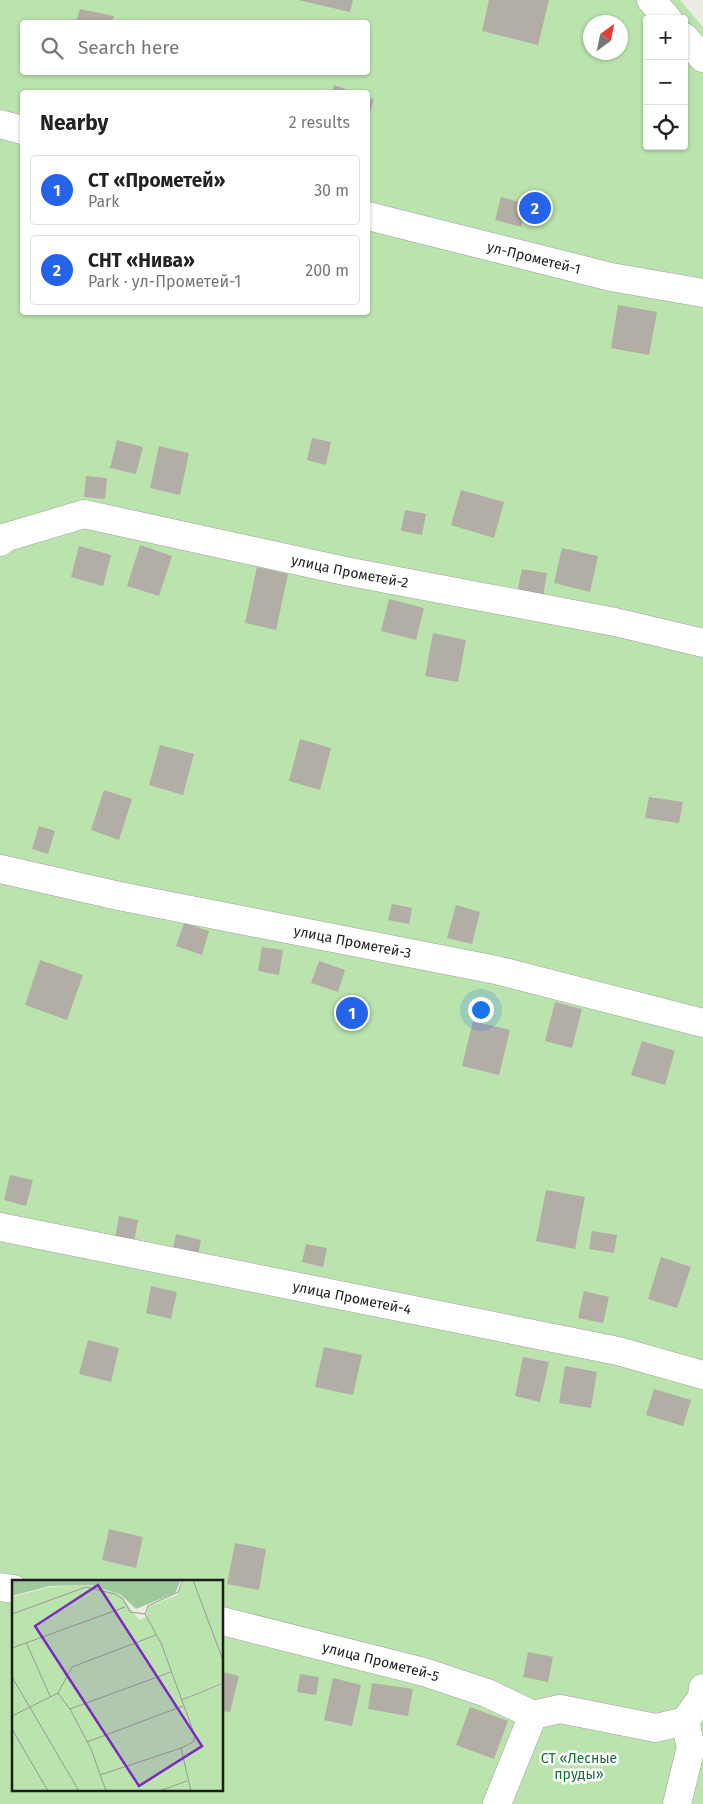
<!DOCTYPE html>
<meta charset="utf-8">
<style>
:root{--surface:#fff;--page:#f2f2f2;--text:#222;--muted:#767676;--line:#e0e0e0;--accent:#2563eb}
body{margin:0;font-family:"Fira Sans",sans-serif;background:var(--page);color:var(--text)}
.controls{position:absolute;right:15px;top:15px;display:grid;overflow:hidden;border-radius:5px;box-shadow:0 1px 4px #0004}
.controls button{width:45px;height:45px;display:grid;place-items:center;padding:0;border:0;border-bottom:1px solid var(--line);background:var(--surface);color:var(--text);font:25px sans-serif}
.compass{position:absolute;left:583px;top:15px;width:45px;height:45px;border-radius:50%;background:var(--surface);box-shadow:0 1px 4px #0004;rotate:33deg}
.you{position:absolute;left:480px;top:1009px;width:18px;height:18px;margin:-12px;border:4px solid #fff;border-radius:50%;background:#1a73e8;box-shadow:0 0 0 8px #1a73e833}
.badge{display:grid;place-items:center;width:32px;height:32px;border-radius:50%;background:var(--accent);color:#fff;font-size:16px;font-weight:700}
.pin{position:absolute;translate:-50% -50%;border:2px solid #fff;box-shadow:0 1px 5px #0006}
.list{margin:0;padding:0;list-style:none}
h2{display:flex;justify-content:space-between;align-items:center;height:65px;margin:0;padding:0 20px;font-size:21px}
h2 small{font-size:16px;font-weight:400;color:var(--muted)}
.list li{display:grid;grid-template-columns:32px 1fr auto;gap:15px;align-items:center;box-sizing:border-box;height:70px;margin:0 10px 10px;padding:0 10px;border:1px solid var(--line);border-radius:5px}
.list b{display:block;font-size:19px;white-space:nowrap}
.list p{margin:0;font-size:16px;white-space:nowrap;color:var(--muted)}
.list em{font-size:16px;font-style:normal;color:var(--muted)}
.icon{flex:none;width:28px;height:28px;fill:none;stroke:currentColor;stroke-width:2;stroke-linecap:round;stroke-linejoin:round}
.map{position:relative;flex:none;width:703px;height:1804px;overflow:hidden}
.search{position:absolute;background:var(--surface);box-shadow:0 1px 4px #0004;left:20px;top:20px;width:350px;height:55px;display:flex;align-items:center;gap:12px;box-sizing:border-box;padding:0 18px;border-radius:5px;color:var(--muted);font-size:19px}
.panel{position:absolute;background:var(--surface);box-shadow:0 1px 4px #0004;left:20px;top:90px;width:350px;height:225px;border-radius:5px}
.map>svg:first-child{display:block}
.grass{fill:#bbe3ae;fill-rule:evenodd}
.building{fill:#b2aea6}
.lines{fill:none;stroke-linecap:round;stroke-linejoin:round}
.minor-casing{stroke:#a1a1a1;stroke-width:29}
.minor{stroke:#fff;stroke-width:28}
.labels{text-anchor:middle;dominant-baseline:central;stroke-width:5;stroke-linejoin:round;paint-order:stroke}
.street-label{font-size:14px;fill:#1d1d1d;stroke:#fff}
.park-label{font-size:14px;fill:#157033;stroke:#fff}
.inset-road{fill:none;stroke:#9a9994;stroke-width:1}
.view{fill:#7b2cbf;fill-opacity:0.15;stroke:#7b2cbf;stroke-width:2.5}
.inset-edge{fill:none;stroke:#1d1d1d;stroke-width:2.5}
</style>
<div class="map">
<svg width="703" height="1804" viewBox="0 0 703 1804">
<rect width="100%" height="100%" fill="#edece4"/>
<path class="grass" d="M0 0H680L703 27V1804H0ZM647 19H684V146H647ZM22 22H368V72H22ZM590 22H620V52H590ZM22 92H368V312H22ZM14 1582H222V1790H14Z"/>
<path class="building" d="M298 0H353L350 12Z
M489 0H549L538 45 482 31Z
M80 9 114 16 112 22H76Z
M334 85 353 92H332Z
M368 97 374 100 368 118Z
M501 197 527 204 521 227 495 220Z
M618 305 657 312 649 355 611 348Z
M312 438 331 442 326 465 307 460Z
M117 440 143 447 136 474 110 468Z
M159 446 189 453 180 495 150 488Z
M86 476 107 478 105 499 84 497Z
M461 490 504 502 494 538 451 525Z
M405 510 426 514 422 535 401 531Z
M140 545 172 556 159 596 127 586Z
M79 546 111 555 103 586 71 577Z
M562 548 598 556 590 592 554 583Z
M257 567 288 574 276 630 245 623Z
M522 569 547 573 543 597 517 593Z
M389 599 424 608 416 640 381 631Z
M433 633 466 640 458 682 425 676Z
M300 739 331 748 320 790 289 781Z
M160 745 194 754 183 795 149 785Z
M104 790 132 799 119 840 91 830Z
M649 797 683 802 679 823 645 818Z
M39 826 55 831 48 854 32 849Z
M392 904 412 908 409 924 388 920Z
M456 905 480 912 472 944 447 938Z
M184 923 209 931 202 955 176 946Z
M262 947 283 950 279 975 258 971Z
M40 960 83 975 67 1020 25 1005Z
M319 961 345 970 338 992 311 983Z
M555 1002 582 1009 572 1048 545 1041Z
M473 1021 510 1030 499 1075 462 1066Z
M642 1041 675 1051 665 1085 631 1075Z
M10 1175 33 1180 26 1206 4 1200Z
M546 1190 585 1197 575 1249 536 1241Z
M119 1216 138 1220 134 1242 115 1238Z
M592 1231 617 1235 614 1253 589 1249Z
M176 1234 201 1240 198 1255 173 1249Z
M306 1244 327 1248 323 1267 302 1262Z
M661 1257 691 1267 677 1308 648 1299Z
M151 1286 177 1292 171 1319 146 1313Z
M584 1291 609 1297 603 1323 578 1318Z
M88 1340 119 1348 111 1382 79 1374Z
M324 1347 362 1355 353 1395 315 1387Z
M523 1357 549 1362 540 1402 515 1396Z
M565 1366 597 1372 591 1408 559 1403Z
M654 1389 691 1400 683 1426 646 1415Z
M109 1529 143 1537 136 1568 102 1560Z
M235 1543 266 1549 259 1590 227 1584Z
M528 1652 553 1657 548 1682 523 1677Z
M222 1672 239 1676 230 1712 222 1711Z
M300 1674 319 1677 316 1695 297 1692Z
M333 1678 361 1685 352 1726 324 1720Z
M372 1683 413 1689 408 1716 368 1709Z
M470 1707 508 1721 494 1759 456 1745Z"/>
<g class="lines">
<defs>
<g id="minor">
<path d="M651 0 668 19"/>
<path d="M684 37 703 58"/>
<path d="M0 124 22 130"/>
<path id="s1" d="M368 216 611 277 703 293"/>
<path id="s2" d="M0 542 7 537 84 514 345 571 615 622 703 643"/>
<path id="s3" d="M0 869 119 896 496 970 703 1023"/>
<path id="s4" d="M0 1227 618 1351 703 1375"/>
<path d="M0 1587 14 1589"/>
<path id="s5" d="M222 1621 424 1672 487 1693 533 1715"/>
<path d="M497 1804 533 1715 560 1709 656 1728 685 1721 702 1697 703 1688"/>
<path d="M677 1804 691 1747 685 1721"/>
</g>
</defs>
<use href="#minor" class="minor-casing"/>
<use href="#minor" class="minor"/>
</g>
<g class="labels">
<g class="street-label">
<text stroke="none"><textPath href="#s1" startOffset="171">ул-Прометей-1</textPath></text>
<text stroke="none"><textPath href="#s2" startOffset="361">улица Прометей-2</textPath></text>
<text stroke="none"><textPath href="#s3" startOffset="360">улица Прометей-3</textPath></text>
<text stroke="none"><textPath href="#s4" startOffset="359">улица Прометей-4</textPath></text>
<text stroke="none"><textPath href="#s5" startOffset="164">улица Прометей-5</textPath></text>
</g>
<g class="park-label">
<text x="579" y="1758">СТ «Лесные<tspan x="579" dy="16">пруды»</tspan></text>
</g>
</g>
<g transform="translate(12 1580)">
<rect width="211" height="211" fill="#edece4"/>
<path d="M172 0H211V103L168 119 211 105V211H0V17L37 7 79 5 108 14 127 40 134 37 136 27 165 15Z" fill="#bbe3ae"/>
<path d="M0 0H169L163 13 124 29 108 14 79 5 37 6 0 16Z" fill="#9ec99c"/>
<path class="inset-road" d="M181 0 212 83M0 34 74 7 103 14 111 19 118 32 133 34M133 34 149 63 183 156 181 162 169 168 179 211M133 34 136 26 166 12 171 0M14 62 38 116M0 68 113 27M0 97 67 211M46 113 60 87 144 55M46 113 58 129 79 169 94 211M169 120 212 103M58 129 159 92M0 136 46 113M0 149 36 211M75 162 171 126M88 195 169 168M147 211 175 201"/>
<path class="view" d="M86 5 190 166 127 206 23 46Z"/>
<rect width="211" height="211" class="inset-edge"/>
</g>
</svg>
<div class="controls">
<button>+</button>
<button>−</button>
<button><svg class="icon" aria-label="locate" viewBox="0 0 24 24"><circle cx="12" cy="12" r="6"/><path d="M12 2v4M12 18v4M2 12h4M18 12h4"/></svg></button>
</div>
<svg class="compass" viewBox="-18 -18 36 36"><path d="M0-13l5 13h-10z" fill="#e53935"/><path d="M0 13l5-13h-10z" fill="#767676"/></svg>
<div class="you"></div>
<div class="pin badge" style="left:352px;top:1013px">1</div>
<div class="pin badge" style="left:535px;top:208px">2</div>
<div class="search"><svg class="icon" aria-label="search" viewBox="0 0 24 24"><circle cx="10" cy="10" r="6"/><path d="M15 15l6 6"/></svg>Search here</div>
<section class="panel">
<h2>Nearby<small>2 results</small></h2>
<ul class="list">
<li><span class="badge">1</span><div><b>СТ «Прометей»</b><p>Park</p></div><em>30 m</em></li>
<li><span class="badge">2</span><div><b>СНТ «Нива»</b><p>Park · ул-Прометей-1</p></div><em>200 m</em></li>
</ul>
</section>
</div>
